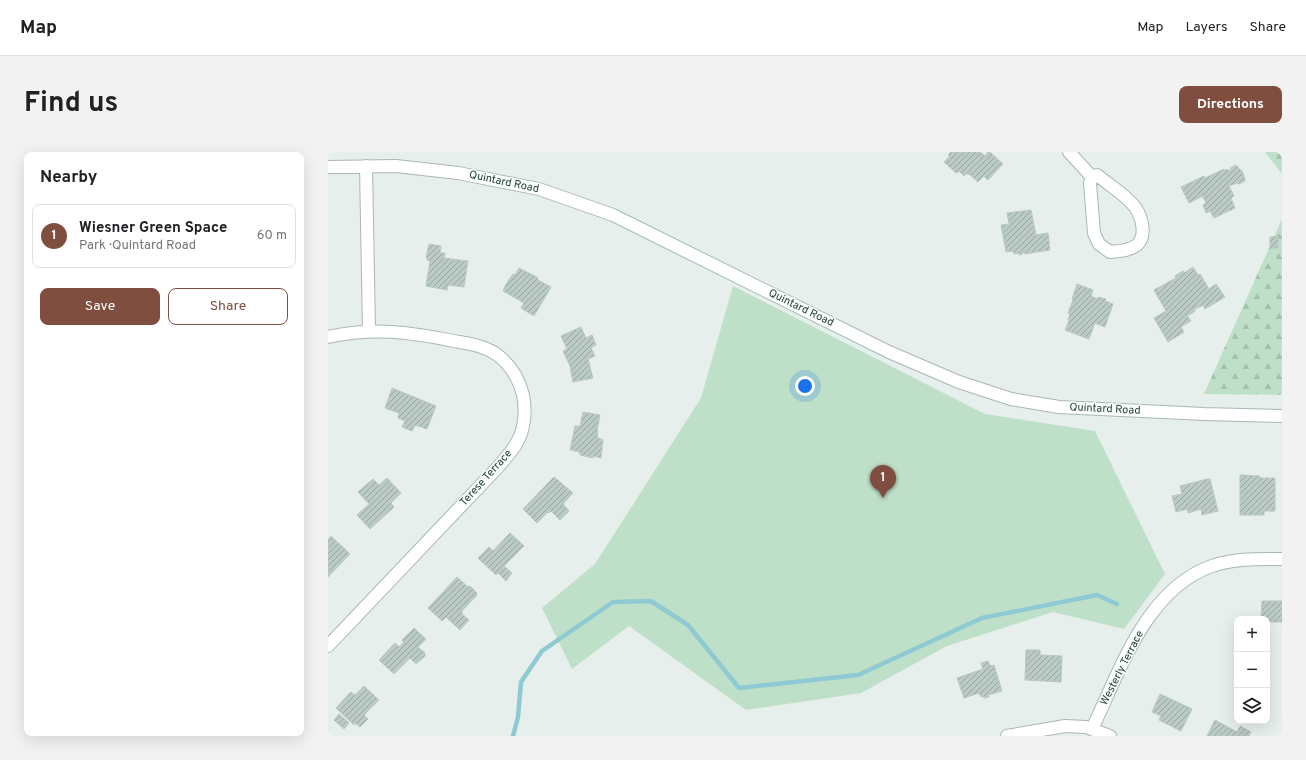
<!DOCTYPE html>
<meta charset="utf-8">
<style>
:root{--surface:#fff;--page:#f2f2f2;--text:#202124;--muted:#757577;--line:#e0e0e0;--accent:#7f4e3f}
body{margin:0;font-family:Overpass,sans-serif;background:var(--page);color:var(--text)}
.controls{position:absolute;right:12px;bottom:12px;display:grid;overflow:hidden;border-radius:8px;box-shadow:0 4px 16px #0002}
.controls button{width:36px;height:36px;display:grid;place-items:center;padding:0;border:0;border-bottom:1px solid var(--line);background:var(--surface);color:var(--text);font:20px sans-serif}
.you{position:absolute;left:477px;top:234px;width:14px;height:14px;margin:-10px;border:3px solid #fff;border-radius:50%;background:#1a73e8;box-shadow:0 0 0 6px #1a73e833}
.badge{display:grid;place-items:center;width:26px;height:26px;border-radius:50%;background:var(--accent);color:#fff;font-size:13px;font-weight:700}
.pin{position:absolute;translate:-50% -33px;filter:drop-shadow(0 1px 2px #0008)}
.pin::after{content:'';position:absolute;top:21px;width:14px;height:12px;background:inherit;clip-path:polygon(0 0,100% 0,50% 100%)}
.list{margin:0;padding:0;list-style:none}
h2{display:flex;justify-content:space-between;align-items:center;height:52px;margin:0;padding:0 16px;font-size:17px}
h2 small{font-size:13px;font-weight:400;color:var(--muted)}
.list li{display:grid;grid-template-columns:26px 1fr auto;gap:12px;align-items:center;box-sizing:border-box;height:64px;margin:0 8px 8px;padding:0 8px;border:1px solid var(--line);border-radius:8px}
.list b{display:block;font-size:15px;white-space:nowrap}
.list p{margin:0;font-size:13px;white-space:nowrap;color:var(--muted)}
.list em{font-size:13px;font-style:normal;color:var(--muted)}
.actions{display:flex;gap:8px;padding:12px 16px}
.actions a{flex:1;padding:9px 0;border:1px solid var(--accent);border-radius:8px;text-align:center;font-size:14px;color:var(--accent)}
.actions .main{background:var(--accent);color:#fff}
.icon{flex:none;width:22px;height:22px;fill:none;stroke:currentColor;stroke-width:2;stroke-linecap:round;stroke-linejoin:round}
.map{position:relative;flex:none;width:954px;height:584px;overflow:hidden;border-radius:8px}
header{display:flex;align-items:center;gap:24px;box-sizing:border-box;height:56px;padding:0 20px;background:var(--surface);border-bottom:1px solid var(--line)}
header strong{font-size:19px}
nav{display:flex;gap:22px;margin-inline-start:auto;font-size:14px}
.intro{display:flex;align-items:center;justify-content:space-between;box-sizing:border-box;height:96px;padding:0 24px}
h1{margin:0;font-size:28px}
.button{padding:10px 18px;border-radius:8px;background:var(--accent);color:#fff;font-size:14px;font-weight:700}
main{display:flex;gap:24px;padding:0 24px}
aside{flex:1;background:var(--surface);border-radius:8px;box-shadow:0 4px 16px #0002}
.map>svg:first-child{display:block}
.forest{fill:url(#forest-firs)}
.green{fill:#bfe0c8}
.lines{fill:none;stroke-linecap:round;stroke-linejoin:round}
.stream{stroke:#8ec9d4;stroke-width:4.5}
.building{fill:url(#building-hatch);stroke:#b8c9c2}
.minor-casing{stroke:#a8b8b2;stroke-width:14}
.minor{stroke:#fff;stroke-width:12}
.labels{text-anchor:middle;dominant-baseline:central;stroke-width:3;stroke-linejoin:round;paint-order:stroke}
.street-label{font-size:11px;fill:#24423a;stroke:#f7fbf9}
</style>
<header>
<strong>Map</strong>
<nav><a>Map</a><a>Layers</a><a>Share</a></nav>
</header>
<div class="intro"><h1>Find us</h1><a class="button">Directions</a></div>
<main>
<aside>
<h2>Nearby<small></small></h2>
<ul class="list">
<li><span class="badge">1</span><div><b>Wiesner Green Space</b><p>Park · Quintard Road</p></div><em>60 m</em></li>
</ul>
<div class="actions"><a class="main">Save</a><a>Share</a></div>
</aside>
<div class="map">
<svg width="954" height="584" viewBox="0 0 954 584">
<defs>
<pattern id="forest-firs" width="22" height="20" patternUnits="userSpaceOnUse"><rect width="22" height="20" fill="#bfe0c8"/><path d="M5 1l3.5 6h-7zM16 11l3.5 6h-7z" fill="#a4c1ad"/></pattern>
<pattern id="building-hatch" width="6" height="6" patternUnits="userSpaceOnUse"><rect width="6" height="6" fill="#bbcac4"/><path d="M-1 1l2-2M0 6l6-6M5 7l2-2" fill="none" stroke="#98a6a0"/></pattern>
</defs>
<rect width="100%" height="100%" fill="#e6efeb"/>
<path class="forest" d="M937 0H954V22Z
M954 67V243L876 242Z"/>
<path class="green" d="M405 134 657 262 767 279 837 422 796 477 725 460 619 494 533 541 418 558 301 474 244 517 214 456 267 412 373 246Z"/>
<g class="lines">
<path class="stream" d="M185 584 190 565 193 530 214 499 285 450 323 449 360 473 411 536 530 523 654 466 769 443 789 452"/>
</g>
<path class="building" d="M623 0H652L657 4 660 0H662L675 12 660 28 656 24 650 30 641 22 640 23 639 21 636 24 631 19 628 21 616 10 622 4 620 3Z
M908 13 914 19 917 27V29L911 32 909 31 901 34 906 44 903 46 907 56 886 66 883 61V59L878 61 875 53 877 52 878 50 875 46V44L861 51 853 35 876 24 877 26 896 17 897 19 899 17 901 19 903 18 902 16Z
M703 58 708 83 720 81 722 98 697 102V100L694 101 695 102 691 103V101L686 102 685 99 678 100 673 73 681 72 679 61Z
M950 84V96H942V85Z
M101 92 113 94 112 101H117L116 106 140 109 136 135 120 133 119 138 98 134 102 109 99 108V106L98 105Z
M865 115 870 123 872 122 881 137 888 132 897 145 877 157 875 153 867 157 866 160 861 163H859L863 169 853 175 856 180 840 190 826 166 838 159 826 138 848 126 847 124 855 119 856 121Z
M191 116 209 125 210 128 223 135 206 164 193 156 196 151 175 139 178 132 185 122 187 123Z
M749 132 765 138 763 144 770 147V145L778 147 777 149 785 152 777 175 767 171 761 187 737 178 741 169 740 168 742 162 740 161 745 148 744 147Z
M253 175 258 186 264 183 268 193 263 196 267 204 260 207 265 226 245 230 242 214 235 199 239 197 233 184Z
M64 236 108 254 99 277 87 273 84 279 74 275 77 269 70 266 71 261 57 256Z
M255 260 272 263 269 279H270L269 285 275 288 273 306 265 304V306L252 303V300L242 298 247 274H252Z
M912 323 932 324V326H947V359H936V363H912Z
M226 325 245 341 235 352 241 359 232 368 223 359 221 361 220 360 209 371 195 357Z
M59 326 73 341 63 351 66 355 42 377 29 363 41 352 30 340 45 327 51 333Z
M879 327H882L890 359 874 363 873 357 860 361 859 357 848 360 844 344 854 342 852 334Z
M182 381 196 394 176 414 184 421 178 429 170 421 168 423 150 406 161 395 165 399Z
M3 384 22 402 0 425V387Z
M129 425 140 435 142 434 149 441 148 442 149 443 134 459V462L141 468 132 478 118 465 114 469 100 456Z
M934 449H954V470H939V467H933Z
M86 476 98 487 90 495 97 501V504L89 511H87L82 506 66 522 51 508 67 491 71 495 76 490 74 488Z
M698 498H712V503L734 504 733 530 697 528Z
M660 509 662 514 666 513 674 539 660 543 661 545 656 546 655 544 653 545 651 541 636 546 629 526 655 517 653 511Z
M36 534 51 548 36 563 40 567 32 575 27 571 26 573 8 556 23 540 27 543Z
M832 542 864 557 853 579 831 568 833 564 824 560Z
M11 562 21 571 16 577 6 568Z
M887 568 909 580 912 574 923 580 921 584H879Z"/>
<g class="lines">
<defs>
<path id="minor" d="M741 0 764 25
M38 14 41 179
M0 15 68 14 130 21 211 37 285 63 561 200 631 230 683 247 731 255 876 262 954 264
M769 23C781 33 798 43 807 55 814 65 819 84 809 93 801 99 791 99 782 100L771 92 766 81 762 31 764 25Z
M0 185C46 175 81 180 126 189 142 192 159 194 172 205 184 215 191 227 195 243 198 257 197 277 189 290 185 299 177 306 171 314L0 494
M764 577C792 519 818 437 884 414 907 406 931 407 954 407
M679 584 737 574 758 575 782 584"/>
</defs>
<use href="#minor" class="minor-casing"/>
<use href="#minor" class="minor"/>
</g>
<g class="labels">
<g class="street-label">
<text transform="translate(176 30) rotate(12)">Quintard Road</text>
<text transform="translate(473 156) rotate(26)">Quintard Road</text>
<text transform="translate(777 257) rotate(3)">Quintard Road</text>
<text transform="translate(158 326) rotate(-48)">Terese Terrace</text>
<text transform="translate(794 516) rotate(-63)">Westerly Terrace</text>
</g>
</g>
</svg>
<div class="controls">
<button>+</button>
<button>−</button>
<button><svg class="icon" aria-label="layers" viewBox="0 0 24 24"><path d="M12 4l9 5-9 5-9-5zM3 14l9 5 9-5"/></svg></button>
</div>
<div class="you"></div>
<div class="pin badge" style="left:555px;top:346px">1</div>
</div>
</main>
